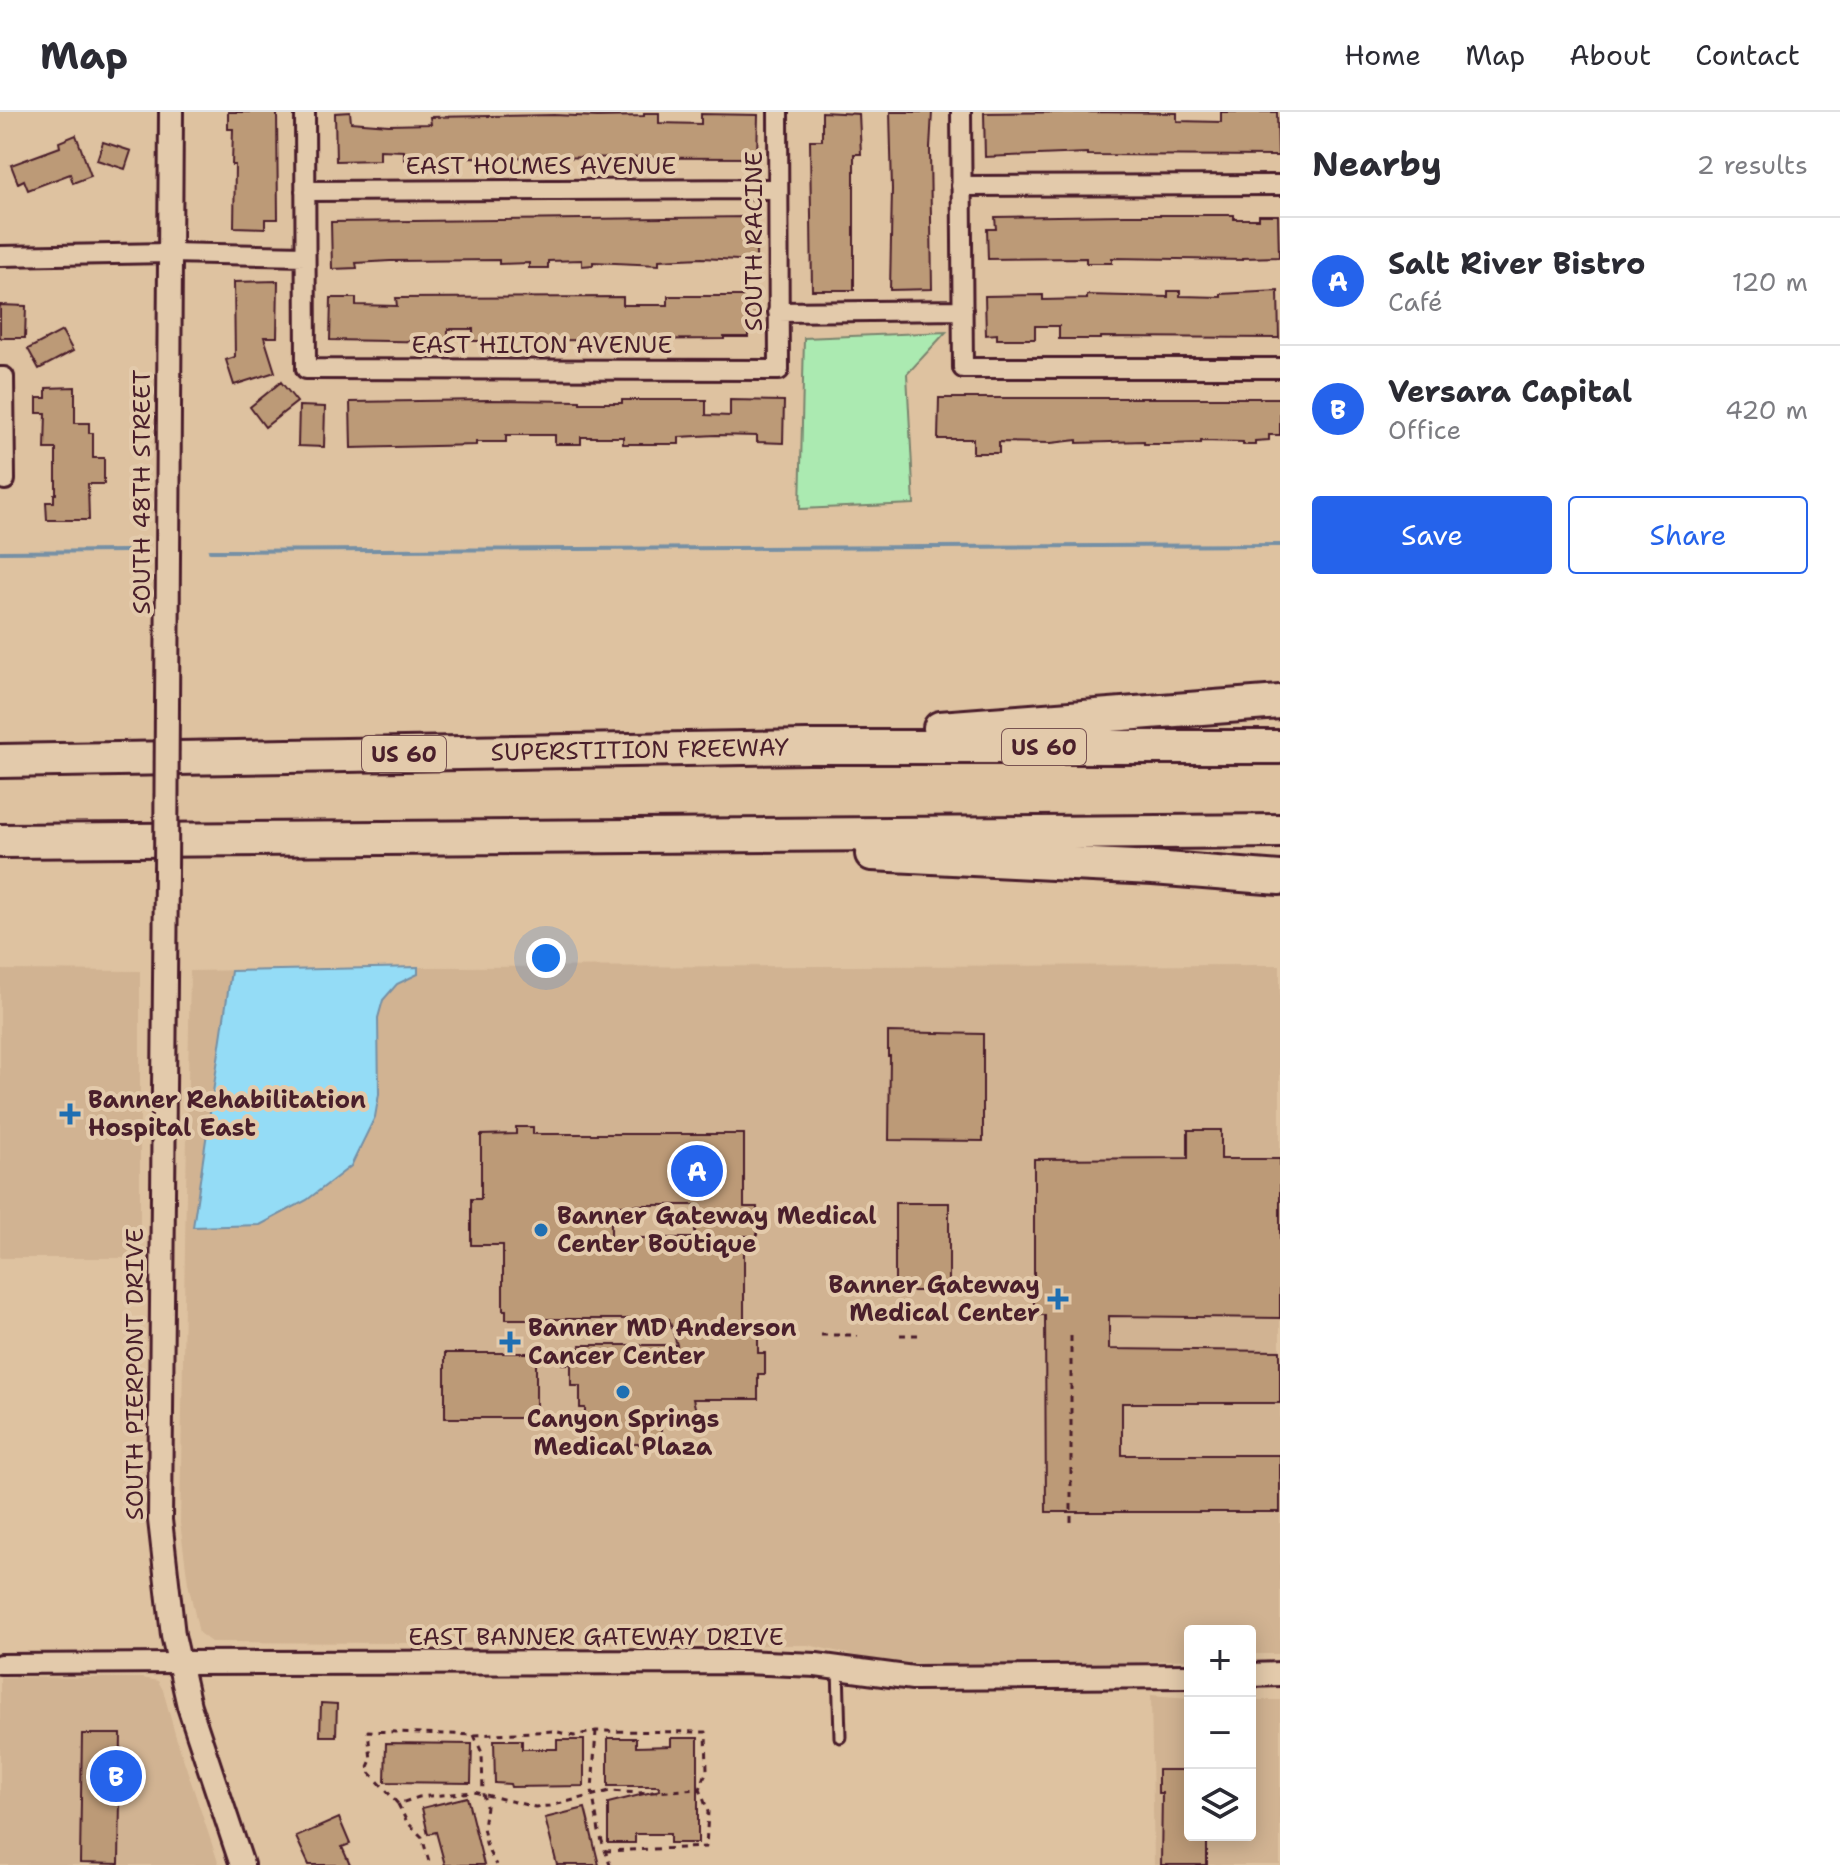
<!DOCTYPE html>
<meta charset="utf-8">
<style>
:root{--surface:#fff;--page:#f2f2f3;--text:#2b2b33;--muted:#7c7c81;--line:#e1e1e2;--accent:#2563eb}
body{margin:0;font-family:"Shantell Sans",sans-serif;background:var(--page);color:var(--text)}
.controls{position:absolute;right:24px;bottom:24px;display:grid;overflow:hidden;border-radius:8px;box-shadow:0 4px 20px #0003}
.controls button{width:72px;height:72px;display:grid;place-items:center;padding:0;border:0;border-bottom:2px solid var(--line);background:var(--surface);color:var(--text);font:40px sans-serif}
.you{position:absolute;left:546px;top:846px;width:28px;height:28px;margin:-20px;border:6px solid #fff;border-radius:50%;background:#1a73e8;box-shadow:0 0 0 12px #1a73e833}
.badge{display:grid;place-items:center;width:52px;height:52px;border-radius:50%;background:var(--accent);color:#fff;font-size:26px;font-weight:700}
.pin{position:absolute;translate:-50% -50%;border:4px solid #fff;box-shadow:0 2px 8px #0006}
.list{margin:0;padding:0;list-style:none}
h2{display:flex;justify-content:space-between;align-items:center;height:104px;margin:0;padding:0 32px;font-size:34px}
h2 small{font-size:26px;font-weight:400;color:var(--muted)}
.list li{display:grid;grid-template-columns:52px 1fr auto;gap:24px;align-items:center;box-sizing:border-box;height:128px;padding:0 32px;border-top:2px solid var(--line)}
.list b{display:block;font-size:30px;white-space:nowrap}
.list p{margin:0;font-size:26px;white-space:nowrap;color:var(--muted)}
.list em{font-size:26px;font-style:normal;color:var(--muted)}
.actions{display:flex;gap:16px;padding:24px 32px}
.actions a{flex:1;padding:18px 0;border:2px solid var(--accent);border-radius:8px;text-align:center;font-size:28px;color:var(--accent)}
.actions .main{background:var(--accent);color:#fff}
.icon{flex:none;width:44px;height:44px;fill:none;stroke:currentColor;stroke-width:2;stroke-linecap:round;stroke-linejoin:round}
.map{position:relative;flex:none;width:1280px;height:1753px;overflow:hidden}
header{display:flex;align-items:center;gap:48px;box-sizing:border-box;height:112px;padding:0 40px;background:var(--surface);border-bottom:2px solid var(--line)}
header strong{font-size:38px}
nav{display:flex;gap:44px;margin-inline-start:auto;font-size:28px}
main{display:flex}
aside{flex:1;background:var(--surface)}
.map>svg:first-child{display:block}
.built{fill:#d1b392}
.green{fill:#abeab1;stroke:#7a846e;stroke-width:2}
.water{fill:#94dcf6;stroke:#7690a5;stroke-width:2}
.lines{fill:none;stroke-linecap:round;stroke-linejoin:round}
.stream{stroke:#7690a5;stroke-width:4}
.building{fill:#bc9a77;stroke:#4a1f2b;stroke-width:2;fill-rule:evenodd}
.service-casing{stroke:#4a1f2b;stroke-width:15}
.minor-casing{stroke:#4a1f2b;stroke-width:24}
.tertiary-casing{stroke:#4a1f2b;stroke-width:28}
.motorway-casing{stroke:#4a1f2b;stroke-width:38}
.path{stroke:#4a1f2b;stroke-width:3;stroke-dasharray:6 6;stroke-linecap:butt}
.service{stroke:#e3caab;stroke-width:9}
.minor{stroke:#e3caab;stroke-width:18}
.tertiary{stroke:#e3caab;stroke-width:22}
.motorway{stroke:#e3caab;stroke-width:32}
.tertiary-bridge-casing{stroke:#4a1f2b;stroke-width:28;stroke-linecap:butt}
.tertiary-bridge{stroke:#e3caab;stroke-width:22}
.poi-dot{fill:#1f6fb2;stroke:#e3caab;stroke-width:3}
.labels{text-anchor:middle;dominant-baseline:central;stroke-width:8;stroke-linejoin:round;paint-order:stroke}
.shield{fill:#e3caab;stroke:#785251;stroke-width:2}
.shield-label{font-size:22px;font-weight:bold;fill:#4a1f2b}
.street-label{font-size:24px;fill:#4a1f2b;stroke:#e3caab}
.poi-label{font-size:24px;font-weight:bold;fill:#4a1f2b;stroke:#e3caab;text-anchor:start}
</style>
<header>
<strong>Map</strong>
<nav><a>Home</a><a>Map</a><a>About</a><a>Contact</a></nav>
</header>
<main>
<div class="map">
<svg width="1280" height="1753" viewBox="0 0 1280 1753">
<rect width="100%" height="100%" fill="#dec2a0"/>
<filter id="ink" filterUnits="userSpaceOnUse"><feTurbulence type="fractalNoise" baseFrequency=".0125" numOctaves="2"/><feDisplacementMap in="SourceGraphic" scale="16" xChannelSelector="R" yChannelSelector="G"/><feConvolveMatrix kernelMatrix="1 2 1 2 8 2 1 2 1" color-interpolation-filters="sRGB"/></filter>
<g filter="url(#ink)">
<path class="built" d="M1280 853V1542H1250V1519H1190V1547L1138 1550 951 1553 885 1550 808 1533 211 1530 199 1521 188 1471 180 1411 190 859 418 855Z
M0 858 140 859V1146H0Z
M0 1565 143 1566 158 1569 163 1578 175 1622 219 1753H0Z
M1151 1583 1190 1586V1723H1250V1588H1280V1753H1154Z"/>
<path class="green" d="M946 220 907 262 914 392 800 397 804 226Z"/>
<path class="water" d="M418 855V862L397 872 383 888 378 906 379 982 375 1005 351 1054 307 1088 260 1113 193 1115 231 859Z"/>
<g class="lines">
<path class="stream" d="M210 439 1280 433
M0 440 126 439"/>
</g>
<path class="building" d="M228 0H277L278 107H265V116L234 115 235 53H232L233 17H228Z
M350 0 351 10 389 13 431 12 430 5 554 3 597 5 644 4V1H659V11L701 12V2L758 3 757 46 462 45 404 48V39L380 38V48L336 49 335 1Z
M822 0 859 2 861 42H854V178H812L810 28H822Z
M890 0H932L930 36 932 177 890 178 892 77Z
M1086 0 1177 1V9L1221 10V0H1277L1278 44 1087 43V41L985 45 984 1Z
M76 23 91 64 73 71 70 62 28 78 24 68 18 71 11 53 60 35 59 30Z
M103 30 131 39 125 57 97 48Z
M1125 103H1234V107H1259V103H1278L1279 145 1243 146V148L1112 146V151H1086V146L988 147 987 117H996L995 105Z
M748 105V119H756V149L702 146 659 148V153L593 150V153L582 154V148L548 149V156H529V151L499 152V148L390 149 356 151 357 156 332 157 331 110Z
M278 169 277 225H264L275 260 234 273 226 248 235 245 234 170Z
M1168 179H1180V184L1221 185V182L1278 179 1279 226 1101 225V227H1059V214H1035V227H997V222L986 223 985 184 1043 183V188L1087 187V183L1168 185Z
M668 184H756L757 216H748V225H724V227L473 229V217H448V230L330 228 331 186H356V193L397 194 396 186 623 185V193H668Z
M0 193 26 194 25 226H0Z
M62 219 73 239 39 257 28 237Z
M281 270 297 290 265 315 250 295Z
M75 275V311H89V321H93V346H104V372H88L89 408H47L46 390H54V382H56V337H45L46 301H37V286H46V276Z
M939 286H1280V323H1269V328L1255 329V333H1243V330L1201 329V331L1168 332H1144V329L1077 331V328L1051 331 999 330V341H973V327H938Z
M488 288 580 289V291H622V288H706V303L730 304V288L784 289 783 331 757 330V324L716 323 679 325V332H623V325H581V332H555V323H506V330H476V333L351 336 350 290Z
M299 294 325 295 324 335 298 334Z
M888 920 983 922V1029L889 1028 890 944H888Z
M516 1015H533V1022H744V1095H757V1124H744V1208H758V1241H765V1262H758V1287H693L697 1303H661V1332H585V1296H580V1274H571V1252H562V1237H580V1233H677L669 1207H506V1198H503V1133H471V1087H481V1023L516 1022ZM611 1093H695V1126H611Z
M1188 1018H1221V1047H1280V1206L1109 1204V1237L1280 1239V1291H1122V1343H1280V1400H1046L1045 1203H1034V1047L1188 1046Z
M895 1091H949V1179H895Z
M445 1241H536V1306H445Z
M321 1591 337 1592 336 1624H320Z
M82 1622H121L119 1752 80 1751Z
M608 1626H636V1635L671 1634V1626H698V1731H670V1722H635V1731H608V1691L660 1678 659 1674H608Z
M494 1628H522V1637H557V1628H584V1674L511 1675 510 1672 495 1671Z
M386 1631 472 1632 471 1671 385 1670Z
M1158 1658H1190V1723H1207V1753H1161L1162 1681H1158Z
M467 1685 484 1753H445L436 1720 428 1722 422 1696Z
M585 1696 599 1753H557L545 1706Z
M339 1706 350 1732 342 1735 350 1753H309L296 1725Z"/>
<g class="lines">
<defs>
<path id="service" d="M838 1556 840 1625"/>
<path id="minor" d="M305 0 306 257 779 258 778 0
M961 0 963 256H1280
M961 74 1280 73
M305 79 778 77
M0 144 169 141 305 144
M778 200 963 198
M0 265H4L5 368
M0 1552 180 1551"/>
<path id="tertiary" d="M167 593 171 0
M166 760 160 1408 173 1523 189 1594 242 1753
M180 1551 743 1550 816 1553 913 1566 1190 1564
M1250 1563 1280 1562"/>
<g id="motorway">
<path d="M940 616 1280 590"/>
<path id="s1" d="M0 649 807 635H1280"/>
<path d="M0 729 1280 719"/>
<path d="M872 742 1153 756 1280 766"/>
</g>
</defs>
<use href="#service" class="service-casing"/>
<use href="#minor" class="minor-casing"/>
<use href="#tertiary" class="tertiary-casing"/>
<use href="#motorway" class="motorway-casing"/>
<path class="path" d="M821 1223H858
M900 1223H920
M1071 1410V1222
M596 1619 592 1678 599 1720 610 1753
M474 1623 482 1641 483 1682 486 1694 483 1715 487 1736 496 1753
M398 1692 407 1710 422 1725 430 1753
M605 1739 706 1735 708 1700 700 1677 638 1681 610 1679 550 1694 535 1695 474 1680 419 1685 398 1692 367 1657 371 1648 368 1619 474 1623 554 1619 574 1624 596 1619 706 1620 707 1658 700 1677"/>
<use href="#service" class="service"/>
<use href="#minor" class="minor"/>
<use href="#tertiary" class="tertiary"/>
<use href="#motorway" class="motorway"/>
<defs>
<path id="tertiary-bridge" d="M166 760 167 593"/>
</defs>
<use href="#tertiary-bridge" class="tertiary-bridge-casing"/>
<use href="#tertiary-bridge" class="tertiary-bridge"/>
</g>
</g>
<g class="poi-dot">
<path d="M66 990h8v8h8v8h-8v8h-8v-8h-8v-8h8z"/>
<circle cx="541" cy="1118" r="8"/>
<path d="M1054 1175h8v8h8v8h-8v8h-8v-8h-8v-8h8z"/>
<path d="M506 1218h8v8h8v8h-8v8h-8v-8h-8v-8h8z"/>
<circle cx="623" cy="1280" r="8"/>
</g>
<g class="labels">
<g class="shield">
<rect x="1002" y="617" width="84" height="36" rx="6"/>
<rect x="362" y="624" width="84" height="36" rx="6"/>
</g>
<g class="shield-label">
<text x="1044" y="635">US 60</text>
<text x="404" y="642">US 60</text>
</g>
<g class="street-label">
<text x="541" y="54">EAST HOLMES AVENUE</text>
<text transform="translate(754 129) rotate(-90)">SOUTH RACINE</text>
<text x="542" y="233">EAST HILTON AVENUE</text>
<text transform="translate(142 380) rotate(-90)">SOUTH 48TH STREET</text>
<text stroke="none"><textPath href="#s1" startOffset="640">SUPERSTITION FREEWAY</textPath></text>
<text transform="translate(135 1262) rotate(-90)">SOUTH PIERPONT DRIVE</text>
<text x="596" y="1525">EAST BANNER GATEWAY DRIVE</text>
</g>
<g class="poi-label">
<text x="88" y="988">Banner Rehabilitation<tspan x="88" dy="28">Hospital East</tspan></text>
<text x="557" y="1104">Banner Gateway Medical<tspan x="557" dy="28">Center Boutique</tspan></text>
<text x="1040" y="1173" text-anchor="end">Banner Gateway<tspan x="1040" dy="28">Medical Center</tspan></text>
<text x="528" y="1216">Banner MD Anderson<tspan x="528" dy="28">Cancer Center</tspan></text>
<text x="623" y="1307" text-anchor="middle">Canyon Springs<tspan x="623" dy="28">Medical Plaza</tspan></text>
</g>
</g>
</svg>
<div class="controls">
<button>+</button>
<button>−</button>
<button><svg class="icon" aria-label="layers" viewBox="0 0 24 24"><path d="M12 4l9 5-9 5-9-5zM3 14l9 5 9-5"/></svg></button>
</div>
<div class="you"></div>
<div class="pin badge" style="left:697px;top:1059px">A</div>
<div class="pin badge" style="left:116px;top:1664px">B</div>
</div>
<aside>
<h2>Nearby<small>2 results</small></h2>
<ul class="list">
<li><span class="badge">A</span><div><b>Salt River Bistro</b><p>Café</p></div><em>120 m</em></li>
<li><span class="badge">B</span><div><b>Versara Capital</b><p>Office</p></div><em>420 m</em></li>
</ul>
<div class="actions"><a class="main">Save</a><a>Share</a></div>
</aside>
</main>
